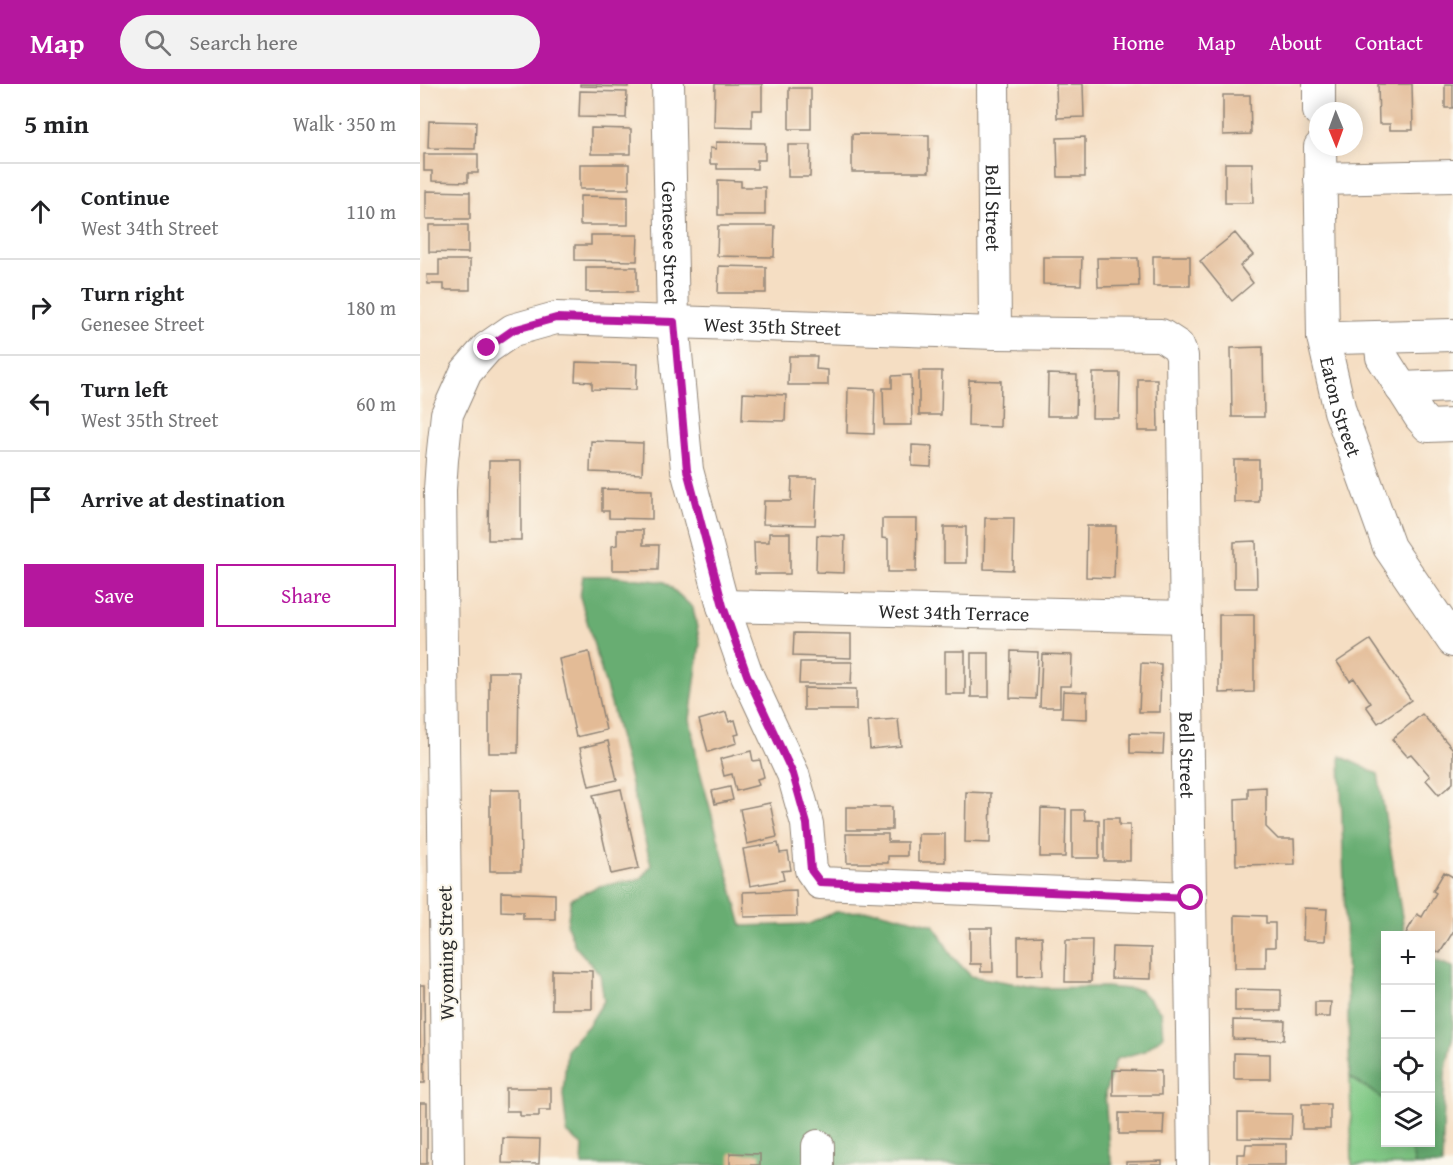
<!DOCTYPE html>
<meta charset="utf-8">
<style>
:root{--surface:#fff;--page:#f2f2f2;--text:#202124;--muted:#757577;--line:#e0e0e0;--accent:#b5179e}
body{margin:0;font-family:"Gentium Book Plus",serif;background:var(--page);color:var(--text)}
.controls{position:absolute;right:18px;bottom:18px;display:grid;overflow:hidden;border-radius:0px;box-shadow:0 3px 15px #0003}
.controls button{width:54px;height:54px;display:grid;place-items:center;padding:0;border:0;border-bottom:2px solid var(--line);background:var(--surface);color:var(--text);font:30px sans-serif}
.compass{position:absolute;left:889px;top:18px;width:54px;height:54px;border-radius:50%;background:var(--surface);box-shadow:0 3px 15px #0003;rotate:179deg}
.stop{position:absolute;width:18px;height:18px;margin:-14px;border:4px solid #b5179e;border-radius:50%;background:#fff}
.stop.end{background:#b5179e;border-color:#fff;box-shadow:0 2px 6px #0008}
.list{margin:0;padding:0;list-style:none}
h2{display:flex;justify-content:space-between;align-items:center;height:78px;margin:0;padding:0 24px;font-size:26px}
h2 small{font-size:20px;font-weight:400;color:var(--muted)}
.list li{display:grid;grid-template-columns:39px 1fr auto;gap:18px;align-items:center;box-sizing:border-box;height:96px;padding:0 24px;border-top:2px solid var(--line)}
.list b{display:block;font-size:22px;white-space:nowrap}
.list p{margin:0;font-size:20px;white-space:nowrap;color:var(--muted)}
.list em{font-size:20px;font-style:normal;color:var(--muted)}
.actions{display:flex;gap:12px;padding:18px 24px}
.actions a{flex:1;padding:14px 0;border:2px solid var(--accent);border-radius:0px;text-align:center;font-size:21px;color:var(--accent)}
.actions .main{background:var(--accent);color:#fff}
.icon{flex:none;width:33px;height:33px;fill:none;stroke:currentColor;stroke-width:2;stroke-linecap:round;stroke-linejoin:round}
.map{position:relative;flex:none;width:1033px;height:1081px;overflow:hidden}
header{display:flex;align-items:center;gap:36px;box-sizing:border-box;height:84px;padding:0 30px;background:var(--accent);color:#fff}
header strong{font-size:28px}
nav{display:flex;gap:33px;margin-inline-start:auto;font-size:21px}
.search{width:420px;height:54px;background:var(--page);display:flex;align-items:center;gap:15px;box-sizing:border-box;padding:0 21px;border-radius:33px;color:var(--muted);font-size:22px}
main{display:flex}
aside{flex:1;background:var(--surface)}
.map>svg:first-child{display:block}
.green{fill:#80c985;stroke:#567a58;stroke-width:1.5}
.forest{fill:#68ad72;stroke:#4a6c4e;stroke-width:1.5}
.building{fill:#e3bb96}
.lines{fill:none;stroke-linecap:round;stroke-linejoin:round}
.minor-casing{stroke:#908477;stroke-width:34}
.minor{stroke:#fff;stroke-width:32}
.route{stroke:#b5179e;stroke-width:8}
.labels{text-anchor:middle;dominant-baseline:central;stroke-width:4.5;stroke-linejoin:round;paint-order:stroke}
.street-label{font-size:20px;fill:#2b2b2b;stroke:#fbf7ec}
</style>
<header>
<strong>Map</strong>
<div class="search"><svg class="icon" aria-label="search" viewBox="0 0 24 24"><circle cx="10" cy="10" r="6"/><path d="M15 15l6 6"/></svg>Search here</div>
<nav><a>Home</a><a>Map</a><a>About</a><a>Contact</a></nav>
</header>
<main>
<aside>
<h2>5 min<small>Walk · 350 m</small></h2>
<ul class="list">
<li><svg class="icon" aria-label="ahead" viewBox="0 0 24 24"><path d="M12 20V5M6 11l6-6 6 6"/></svg><div><b>Continue</b><p>West 34th Street</p></div><em>110 m</em></li>
<li><svg class="icon" aria-label="right" viewBox="0 0 24 24"><path d="M7 20v-9h11M14 6l5 5-5 5"/></svg><div><b>Turn right</b><p>Genesee Street</p></div><em>180 m</em></li>
<li><svg class="icon" aria-label="left" viewBox="0 0 24 24"><path d="M17 20v-9H6M10 6l-5 5 5 5"/></svg><div><b>Turn left</b><p>West 35th Street</p></div><em>60 m</em></li>
<li><svg class="icon" aria-label="arrive" viewBox="0 0 24 24"><path d="M6 21V4h12l-3 4 3 4H6"/></svg><div><b>Arrive at destination</b></div></li>
</ul>
<div class="actions"><a class="main">Save</a><a>Share</a></div>
</aside>
<div class="map">
<svg width="1033" height="1081" viewBox="0 0 1033 1081">
<rect width="100%" height="100%" fill="#fbf7ec"/>
<filter id="ink" filterUnits="userSpaceOnUse"><feTurbulence type="fractalNoise" baseFrequency=".0167" numOctaves="2"/><feDisplacementMap in="SourceGraphic" scale="12" xChannelSelector="R" yChannelSelector="G"/><feConvolveMatrix kernelMatrix="1 2 1 2 8 2 1 2 1" color-interpolation-filters="sRGB"/></filter>
<filter id="wash" filterUnits="userSpaceOnUse"><feTurbulence type="fractalNoise" baseFrequency=".008" numOctaves="4" result="noise"/><feDisplacementMap in="SourceGraphic" scale="24" xChannelSelector="R" yChannelSelector="G"/><feGaussianBlur stdDeviation="1.35" result="paint"/><feColorMatrix in="noise" values="0 0 0 0 0 0 0 0 0 0 0 0 0 0 0 0 0 1.4 0 .05"/><feComposite in="paint" operator="in"/></filter>
<g filter="url(#wash)">
<rect width="100%" height="100%" fill="#f5dec3"/>
<path class="green" d="M930 993 965 1016 966 1058 990 1059 995 1081H932Z"/>
<path class="forest" d="M163 492H191L245 498 273 524 280 559 270 635 278 680 322 842 389 840 415 828 458 827 514 841 532 872 551 892 621 904 685 903 720 906 741 928 743 952 724 967 696 975 685 1009 689 1067 693 1081H162L163 1062 147 1049 143 1010 147 964 168 942 184 917 180 890 155 862 147 841 151 815 179 802 221 795 231 781 193 627 160 513Z
M920 672 958 690 985 851 966 852 965 1016 930 993Z
M1011 875 1033 883V950L1025 990 1022 1081H995L990 1059 1010 1058Z"/>
<g id="blocks">
<path class="building" d="M160 0H208V3L160 2Z
M295 0H342V26H332V44L294 43Z
M636 0H663L664 33 637 34Z
M958 0H992L993 46H970V40H959Z
M1025 0H1033V24H1025Z
M369 4H391V45H369Z
M160 7 207 8 206 34 159 33Z
M803 11H830L831 50 803 51Z
M9 37 56 38 55 65 8 64Z
M171 44 211 45V70H171Z
M432 50 509 51V88H432Z
M665 53V93H638L637 54Z
M296 58 345 59V76H337V85H297V80H290V64L296 65Z
M368 61H391L390 93H368Z
M4 70H58V89H48V98L12 97V87H4Z
M805 79H832L833 119H805Z
M160 80H209V105H160Z
M298 96 321 97V103H345V131H298Z
M6 107 50 108V135H6Z
M160 112 208 113V141H160Z
M9 141H48V169L9 168Z
M298 142H355L354 173 297 172Z
M815 149 833 171 820 182 833 199 812 217 780 177Z
M171 151H218L217 177 155 176V161H171Z
M733 172H770V202H733Z
M623 173H662L661 201 623 200Z
M677 174H718L719 202 678 203Z
M19 176H50V206H24V200H8L7 191H19Z
M299 182 346 183V209H298Z
M166 183H217V208H166Z
M843 263 844 333H812L811 264Z
M369 272H397L396 285 408 286V301H368Z
M156 278 217 280 216 306 172 305V298L155 297Z
M499 287H522L521 331H499Z
M673 289H700L699 334H672Z
M628 290 657 291 656 332H627Z
M491 291 492 341H464L463 304H472V292Z
M718 295H737L738 347H718Z
M549 296 581 297 580 343 548 342Z
M428 304 455 305 454 350 427 349Z
M323 309 366 311 365 337 322 336Z
M171 357 223 359 222 390 170 388Z
M492 361 512 362 511 383 492 382Z
M814 376H839V418H814Z
M69 377H101V456H68Z
M372 394H397L395 441 343 440 344 417H371Z
M182 405 232 406V435L189 434V427H182Z
M565 434H594L593 486 564 485Z
M462 435H497L496 488H468V455L462 454Z
M667 442H696L694 494 666 493Z
M524 443H546V479H524Z
M197 446H223V461H239L238 486H192V462L197 461Z
M349 449H370V490H335L334 458H349Z
M397 451 425 452 424 489 396 488Z
M836 457 837 504H814V458Z
M799 531H834V608L799 609Z
M374 549 431 550V574L373 572Z
M950 556 991 616 958 639 946 622 951 619 934 594 930 597 917 578Z
M525 567H545V610H525Z
M591 567 618 568 616 615 590 614Z
M169 568 186 646 156 653 139 575Z
M551 569H569V613H551Z
M622 570 652 571 651 602H640V623H620Z
M380 578H432L431 600H379Z
M721 579 741 580 740 628H719Z
M69 588H99L98 669H69Z
M384 604 436 605V626H384Z
M643 607 667 608V635L642 634Z
M306 628 309 638 315 636 319 650 315 651 317 659 288 668 279 636Z
M1002 630 1033 665V699L1019 711 1006 696 1010 692 991 670 987 672 972 655Z
M478 635 481 662 450 665 448 637Z
M710 649 744 650 743 670 710 669Z
M188 657 197 696 169 702 160 664Z
M331 667 333 677 340 676 344 693 337 695 339 701 316 707 312 690 304 692 300 675Z
M310 703 313 716 295 720 292 707Z
M846 703V743L858 755H874L875 780 816 781 815 715 828 714V704Z
M201 705 219 784 191 790 173 711Z
M70 706H100L101 787H70Z
M546 708 571 709 570 759 545 758Z
M350 719 357 753 327 760 320 725Z
M426 723H472V746H426Z
M621 724 646 725 645 773H620Z
M652 726H664L665 736H679V774H652Z
M684 734H699V741H710V777H684Z
M426 750H468V758H487V772H468V779H427Z
M498 750H525V778H498Z
M358 759 360 769 368 768 371 786 362 787 364 796 330 802 323 765Z
M1024 788 1033 793V848L1020 869 1010 863V852H991L986 849 997 830 1002 833 1016 809 1013 807Z
M376 806 377 832 324 833 323 808Z
M81 808 135 810V835H103V828L81 827Z
M884 824 907 825 905 857 883 856Z
M815 831 846 832V839H855V863H846V884H815Z
M550 844H572L573 888H561V880H550Z
M622 852 623 891 598 892V853Z
M646 856H672L671 898H645Z
M692 863 731 864V895L691 894Z
M132 886 172 887V925H132Z
M0 901H4L5 999H0Z
M815 905 861 906V927H815Z
M895 918H911L910 933H895Z
M813 936 865 937 864 956 813 955Z
M814 969 850 970V995H814Z
M693 986 741 987V1011H693Z
M86 1004H131V1026H119V1032H100V1027H86Z
M0 1019H7V1080H0Z
M882 1020H910V1045H882Z
M699 1029 744 1030 743 1050H699Z
M818 1029 872 1030 871 1055 818 1054Z
M83 1054 120 1055 119 1080 82 1079Z
M826 1060H866V1081H817V1070H825Z
M310 1069 340 1070V1081H310Z
M742 1077V1081H706V1078Z"/>
</g>
</g>
<g filter="url(#ink)">
<use href="#blocks" fill-opacity="0" stroke="#908477" stroke-width="1.5"/>
<g class="lines">
<defs>
<g id="minor">
<path id="s1" d="M248 0 253 238 267 386 303 522 327 591 373 690 387 740 391 786 400 799 771 814"/>
<path id="s2" d="M573 0 575 249"/>
<path d="M899 0V27"/>
<path id="s3" d="M900 63 903 253 920 327 969 463 1033 557"/>
<path d="M900 95 1033 92"/>
<path d="M903 253 917 254 1033 251"/>
<path d="M960 253 962 273 1000 333 1008 342 1033 341"/>
<path d="M981 304 1033 302"/>
<path id="s4" d="M303 522 766 533"/>
<path id="s5" d="M28 1081 20 406 22 376 27 330 46 288 67 264 93 246 136 234 575 249 741 251 758 262 762 272 774 1081"/>
<path d="M398 1081V1062"/>
</g>
</defs>
<use href="#minor" class="minor-casing"/>
<use href="#minor" class="minor"/>
</g>
</g>
<g class="lines" filter="url(#ink)">
<path class="route" d="M67 264 93 246 136 234 254 238 267 386 303 522 327 591 373 690 387 740 391 786 400 798 771 814"/>
</g>
<g class="labels">
<g class="street-label">
<text stroke="none"><textPath href="#s2" startOffset="124">Bell Street</textPath></text>
<text stroke="none"><textPath href="#s1" startOffset="159">Genesee Street</textPath></text>
<text stroke="none"><textPath href="#s5" startOffset="1122">West 35th Street</textPath></text>
<text stroke="none"><textPath href="#s3" startOffset="262">Eaton Street</textPath></text>
<text stroke="none"><textPath href="#s4" startOffset="231">West 34th Terrace</textPath></text>
<text stroke="none"><textPath href="#s5" startOffset="1941">Bell Street</textPath></text>
<text transform="translate(25 869) rotate(-91)">Wyoming Street</text>
</g>
</g>
</svg>
<div class="controls">
<button>+</button>
<button>−</button>
<button><svg class="icon" aria-label="locate" viewBox="0 0 24 24"><circle cx="12" cy="12" r="6"/><path d="M12 2v4M12 18v4M2 12h4M18 12h4"/></svg></button>
<button><svg class="icon" aria-label="layers" viewBox="0 0 24 24"><path d="M12 4l9 5-9 5-9-5zM3 14l9 5 9-5"/></svg></button>
</div>
<svg class="compass" viewBox="-18 -18 36 36"><path d="M0-13l5 13h-10z" fill="#e53935"/><path d="M0 13l5-13h-10z" fill="#757577"/></svg>
<div class="stop" style="left:771px;top:814px"></div>
<div class="stop end" style="left:67px;top:264px"></div>
</div>
</main>
